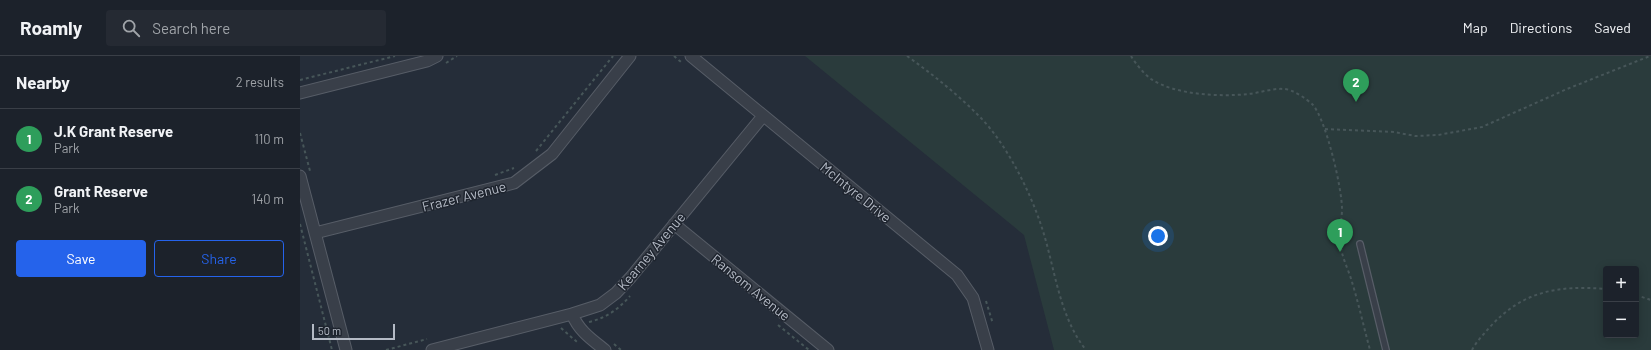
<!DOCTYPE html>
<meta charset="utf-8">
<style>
:root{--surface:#1c222b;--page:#252a33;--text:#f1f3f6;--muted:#a0a4a9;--line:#3a3f47;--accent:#2563eb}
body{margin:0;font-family:Barlow,sans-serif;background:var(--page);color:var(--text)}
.controls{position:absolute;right:12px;bottom:12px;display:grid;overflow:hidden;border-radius:4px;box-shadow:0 2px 10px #0003}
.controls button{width:36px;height:36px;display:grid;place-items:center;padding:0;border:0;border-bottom:1px solid var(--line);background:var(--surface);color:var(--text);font:20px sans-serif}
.scale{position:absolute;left:12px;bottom:10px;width:83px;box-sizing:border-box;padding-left:4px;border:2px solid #b4bac5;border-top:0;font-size:11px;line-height:14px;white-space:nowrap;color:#b4bac5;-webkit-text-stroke:3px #1e242e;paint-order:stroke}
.you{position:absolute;left:858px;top:180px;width:14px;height:14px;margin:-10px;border:3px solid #fff;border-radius:50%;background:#1a73e8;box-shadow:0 0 0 6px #1a73e833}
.badge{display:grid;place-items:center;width:26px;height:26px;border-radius:50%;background:var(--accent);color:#fff;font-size:13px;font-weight:700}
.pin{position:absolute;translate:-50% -33px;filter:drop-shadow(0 1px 2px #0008)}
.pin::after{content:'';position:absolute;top:21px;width:14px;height:12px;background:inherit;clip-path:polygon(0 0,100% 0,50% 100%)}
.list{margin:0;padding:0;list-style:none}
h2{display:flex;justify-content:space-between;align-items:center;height:52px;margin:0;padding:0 16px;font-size:17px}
h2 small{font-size:13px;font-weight:400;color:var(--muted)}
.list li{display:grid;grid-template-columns:26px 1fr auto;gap:12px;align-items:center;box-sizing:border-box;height:60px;padding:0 16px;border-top:1px solid var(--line)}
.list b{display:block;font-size:15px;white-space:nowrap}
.list p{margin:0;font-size:13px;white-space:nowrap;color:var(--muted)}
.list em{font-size:13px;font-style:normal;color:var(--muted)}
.actions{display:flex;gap:8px;padding:12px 16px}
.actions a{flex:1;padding:9px 0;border:1px solid var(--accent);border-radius:4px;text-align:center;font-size:14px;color:var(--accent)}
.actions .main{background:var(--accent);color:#fff}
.icon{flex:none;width:22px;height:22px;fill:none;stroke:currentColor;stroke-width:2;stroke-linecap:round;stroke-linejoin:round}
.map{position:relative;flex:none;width:1351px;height:294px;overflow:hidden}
header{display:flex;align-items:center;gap:24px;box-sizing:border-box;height:56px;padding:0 20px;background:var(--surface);border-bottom:1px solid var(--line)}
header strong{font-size:19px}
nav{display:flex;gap:22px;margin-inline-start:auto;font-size:14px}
.search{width:280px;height:36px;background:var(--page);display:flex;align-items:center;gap:10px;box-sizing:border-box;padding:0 14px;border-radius:4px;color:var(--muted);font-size:15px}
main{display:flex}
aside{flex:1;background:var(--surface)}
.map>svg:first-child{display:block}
.green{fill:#2a3b3c;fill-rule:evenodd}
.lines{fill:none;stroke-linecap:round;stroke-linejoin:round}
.lane-casing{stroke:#575d67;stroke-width:8}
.street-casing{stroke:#575d67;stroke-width:13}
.path{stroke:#475659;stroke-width:2;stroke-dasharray:3 3;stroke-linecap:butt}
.lane{stroke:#393f49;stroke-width:5.5}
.street{stroke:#393f49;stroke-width:11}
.labels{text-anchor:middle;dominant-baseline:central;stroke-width:3;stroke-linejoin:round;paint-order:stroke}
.street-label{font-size:14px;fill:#b4bac5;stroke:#1e242e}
</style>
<header>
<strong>Roamly</strong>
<div class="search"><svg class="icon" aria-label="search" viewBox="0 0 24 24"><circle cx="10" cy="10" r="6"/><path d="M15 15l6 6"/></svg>Search here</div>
<nav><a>Map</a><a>Directions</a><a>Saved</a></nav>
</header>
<main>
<aside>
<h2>Nearby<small>2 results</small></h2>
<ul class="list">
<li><span class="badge" style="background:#2e9e5b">1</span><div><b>J.K Grant Reserve</b><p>Park</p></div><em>110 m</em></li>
<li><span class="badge" style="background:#2e9e5b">2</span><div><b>Grant Reserve</b><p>Park</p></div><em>140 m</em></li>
</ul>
<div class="actions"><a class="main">Save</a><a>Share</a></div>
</aside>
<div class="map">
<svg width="1351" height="294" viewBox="0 0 1351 294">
<rect width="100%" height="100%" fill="#252d39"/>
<path class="green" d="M505 0H1351V294H754L724 179ZM1306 213H1336V279H1306Z"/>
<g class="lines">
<defs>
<path id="lane" d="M1060 188 1086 294"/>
<path id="street" d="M391 0 657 219 673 242 688 294
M0 37 127 5 137 0
M0 120 46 294
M374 168 528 294
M15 177 214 127 252 98 330 0
M272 258C279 275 291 283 305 294
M132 294 272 258 300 249 316 237 331 221 463 60"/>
</defs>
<use href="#lane" class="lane-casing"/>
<use href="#street" class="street-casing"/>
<path class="path" d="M374 0 381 6
M607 0C632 18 656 37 677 58 705 85 729 133 741 169 755 210 758 259 786 294
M831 0C836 8 843 17 851 23 875 39 920 41 948 38 960 37 972 32 984 33 992 33 1007 43 1013 49 1026 64 1042 132 1042 153 1042 167 1037 177 1041 192 1043 204 1049 215 1052 226 1059 249 1064 272 1070 294
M146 7 157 0
M0 24 95 0
M1025 73 1094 76 1115 80 1138 79 1182 71 1267 33 1350 0
M0 77 10 115
M236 95 313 0
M195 119 214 112
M0 168 32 294
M1336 239 1351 244
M686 245 693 268
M289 266C306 262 319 253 330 240
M478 269 509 294
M261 272 277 286
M314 288 321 294
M86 294 127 283
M1172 294C1176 286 1183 279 1189 272 1222 235 1258 229 1306 233"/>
<use href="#lane" class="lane"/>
<use href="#street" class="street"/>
</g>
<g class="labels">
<g class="street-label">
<text transform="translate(556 136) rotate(39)">McIntyre Drive</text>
<text transform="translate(164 140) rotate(-14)">Frazer Avenue</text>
<text transform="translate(351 195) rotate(-50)">Kearney Avenue</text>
<text transform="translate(451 231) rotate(39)">Ransom Avenue</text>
</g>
</g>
</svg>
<div class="controls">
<button>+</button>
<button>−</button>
</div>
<div class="scale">50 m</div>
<div class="you"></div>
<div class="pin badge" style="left:1040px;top:196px;background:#2e9e5b">1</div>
<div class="pin badge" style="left:1056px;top:46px;background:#2e9e5b">2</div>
</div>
</main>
